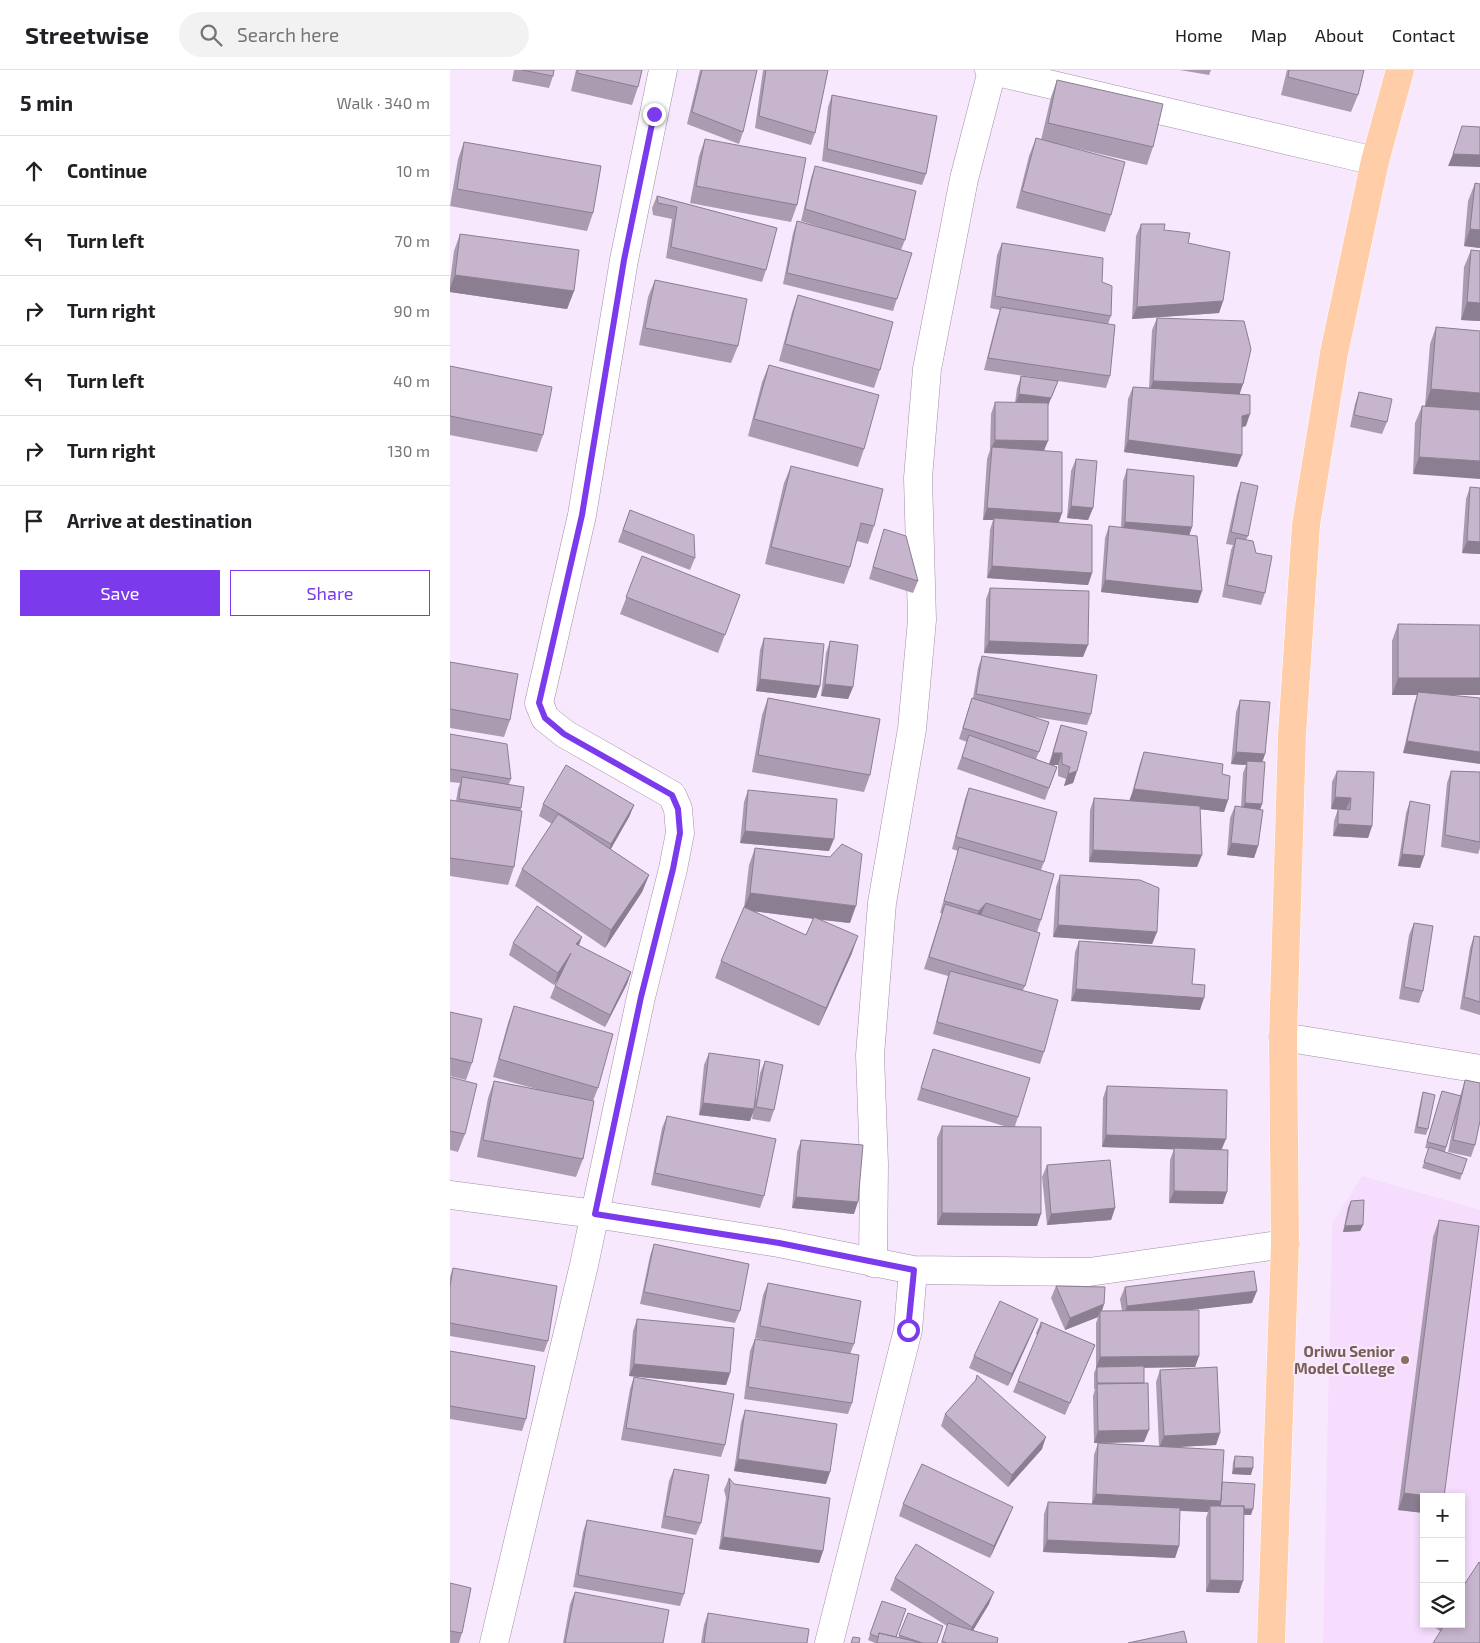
<!DOCTYPE html>
<meta charset="utf-8">
<style>
:root{--surface:#fff;--page:#f2f2f2;--text:#202124;--muted:#757577;--line:#e0e0e0;--accent:#7c3aed}
body{margin:0;font-family:"Exo 2",sans-serif;background:var(--page);color:var(--text)}
.controls{position:absolute;right:15px;bottom:15px;display:grid;overflow:hidden;border-radius:0px;box-shadow:0 2px 8px #0003}
.controls button{width:45px;height:45px;display:grid;place-items:center;padding:0;border:0;border-bottom:1px solid var(--line);background:var(--surface);color:var(--text);font:25px sans-serif}
.stop{position:absolute;width:15px;height:15px;margin:-11px;border:4px solid #7c3aed;border-radius:50%;background:#fff}
.stop.end{background:#7c3aed;border-color:#fff;box-shadow:0 1px 5px #0008}
.list{margin:0;padding:0;list-style:none}
h2{display:flex;justify-content:space-between;align-items:center;height:65px;margin:0;padding:0 20px;font-size:21px}
h2 small{font-size:16px;font-weight:400;color:var(--muted)}
.list li{display:grid;grid-template-columns:32px 1fr auto;gap:15px;align-items:center;box-sizing:border-box;height:70px;padding:0 20px;border-top:1px solid var(--line)}
.list b{display:block;font-size:19px;white-space:nowrap}
.list em{font-size:16px;font-style:normal;color:var(--muted)}
.actions{display:flex;gap:10px;padding:15px 20px}
.actions a{flex:1;padding:11px 0;border:1px solid var(--accent);border-radius:0px;text-align:center;font-size:18px;color:var(--accent)}
.actions .main{background:var(--accent);color:#fff}
.icon{flex:none;width:28px;height:28px;fill:none;stroke:currentColor;stroke-width:2;stroke-linecap:round;stroke-linejoin:round}
.map{position:relative;flex:none;width:1030px;height:1573px;overflow:hidden}
header{display:flex;align-items:center;gap:30px;box-sizing:border-box;height:70px;padding:0 25px;background:var(--surface);border-bottom:1px solid var(--line)}
header strong{font-size:24px}
nav{display:flex;gap:28px;margin-inline-start:auto;font-size:18px}
.search{width:350px;height:45px;background:var(--page);display:flex;align-items:center;gap:12px;box-sizing:border-box;padding:0 18px;border-radius:28px;color:var(--muted);font-size:19px}
main{display:flex}
aside{flex:1;background:var(--surface)}
.map>svg:first-child{display:block}
.built{fill:#f6ddfe;fill-rule:evenodd}
.lines{fill:none;stroke-linecap:round;stroke-linejoin:round}
.minor-casing{stroke:#a08fa6;stroke-width:29}
.major-casing{stroke:#fff;stroke-width:29}
.minor{stroke:#fff;stroke-width:28}
.major{stroke:#ffcda7;stroke-width:28}
.wall{fill:#ab9bb0;fill-rule:evenodd}
.shaded-wall{fill:#8b7e90}
.building{fill:#c7b4cd;stroke:#8b7e90}
.route{stroke:#7c3aed;stroke-width:6}
.education-dot{fill:#8d6e63;stroke:#f8e8fd;stroke-width:2}
.labels{text-anchor:middle;dominant-baseline:central;stroke-width:4;stroke-linejoin:round;paint-order:stroke}
.education-label{font-size:15px;font-weight:bold;fill:#785e54;stroke:#f8e8fd;text-anchor:end}
</style>
<header>
<strong>Streetwise</strong>
<div class="search"><svg class="icon" aria-label="search" viewBox="0 0 24 24"><circle cx="10" cy="10" r="6"/><path d="M15 15l6 6"/></svg>Search here</div>
<nav><a>Home</a><a>Map</a><a>About</a><a>Contact</a></nav>
</header>
<main>
<aside>
<h2>5 min<small>Walk · 340 m</small></h2>
<ul class="list">
<li><svg class="icon" aria-label="ahead" viewBox="0 0 24 24"><path d="M12 20V5M6 11l6-6 6 6"/></svg><div><b>Continue</b></div><em>10 m</em></li>
<li><svg class="icon" aria-label="left" viewBox="0 0 24 24"><path d="M17 20v-9H6M10 6l-5 5 5 5"/></svg><div><b>Turn left</b></div><em>70 m</em></li>
<li><svg class="icon" aria-label="right" viewBox="0 0 24 24"><path d="M7 20v-9h11M14 6l5 5-5 5"/></svg><div><b>Turn right</b></div><em>90 m</em></li>
<li><svg class="icon" aria-label="left" viewBox="0 0 24 24"><path d="M17 20v-9H6M10 6l-5 5 5 5"/></svg><div><b>Turn left</b></div><em>40 m</em></li>
<li><svg class="icon" aria-label="right" viewBox="0 0 24 24"><path d="M7 20v-9h11M14 6l5 5-5 5"/></svg><div><b>Turn right</b></div><em>130 m</em></li>
<li><svg class="icon" aria-label="arrive" viewBox="0 0 24 24"><path d="M6 21V4h12l-3 4 3 4H6"/></svg><div><b>Arrive at destination</b></div></li>
</ul>
<div class="actions"><a class="main">Save</a><a>Share</a></div>
</aside>
<div class="map">
<svg width="1030" height="1573" viewBox="0 0 1030 1573">
<rect width="100%" height="100%" fill="#f8e8fd"/>
<path class="built" d="M912 1106 1030 1140V1573H873L882 1154ZM974 1427H1011V1554H974Z"/>
<g class="lines">
<defs>
<path id="minor" d="M539 0 925 91
M833 967 1030 999
M0 1125 145 1144 329 1173 463 1200 639 1202 835 1174
M423 1193 424 1094 420 985 432 833 462 659 472 550 468 408 477 299 514 109 542 1
M44 1573 134 1195 191 927 223 799 230 763 228 739 222 725 115 664 95 648 89 633 132 445 174 190 213 0
M379 1573 458 1260 463 1200"/>
<path id="major" d="M821 1573 835 1174 833 967 842 665 856 455 884 283 925 91 950 0"/>
</defs>
<use href="#minor" class="minor-casing"/>
<use href="#major" class="major-casing"/>
<use href="#minor" class="minor"/>
<use href="#major" class="major"/>
</g>
<path class="wall" d="M64 0H104L103 6 99 18 62 11Z
M126 0H192L188 17 182 35 121 21Z
M250 0H307L293 62 289 74 237 54Z
M313 0H378L365 63 361 75 305 58Z
M730 0H761L759 5Z
M837 0H914L908 25 901 42 831 25Z
M607 10 703 77 697 95 599 72 661 145 655 162 566 138 579 86 586 68 591 70 601 27Z
M382 25 476 104 472 115 372 91 378 37Z
M255 69 347 135 341 152 240 133 249 86Z
M14 72 143 143 137 161 0 136 8 89Z
M365 96 455 170 451 180 462 183 443 241 333 214 343 163 347 151 389 163 351 151 361 108Z
M1025 113 1030 178 1014 176 1018 131Z
M207 126 327 158 316 200 312 212 216 188 222 149 203 145 202 138Z
M691 154 714 160 738 173 773 231 769 243 682 249 686 166Z
M10 164 124 221 117 239 0 222V212L4 181Z
M552 173 652 212 661 246 658 254 660 306 656 318 608 311 598 336 594 381 612 443 608 453 642 503 638 515 537 508 540 460 543 450H533L537 389 540 380 541 344 545 332 565 333 567 318 571 306 596 309 534 300 547 249 550 240 540 238 547 185Z
M1021 180 1030 251 1011 250 1014 197Z
M205 210 288 276 281 293 189 275 198 227Z
M348 225 430 300 424 318 329 291 342 242Z
M707 248 793 314 789 324 796 356 792 357 787 397 674 382 678 329 683 317 699 318 702 260Z
M986 257 1030 261 963 404 965 353 972 336H975L980 274Z
M319 295 414 379 408 397 298 366 312 312Z
M0 296 93 365 87 382 0 365Z
M909 322 937 352 932 364 900 357 905 334Z
M626 389 643 438 638 450 617 448 621 401Z
M341 396 424 456 418 474 407 471 400 497 394 514 315 494 334 413Z
M677 399 742 457 739 465 748 533 651 522 655 468 659 456 671 458 673 411Z
M791 412 798 466 796 470 815 523 811 535 772 527 781 480 783 475 776 474 787 424Z
M1020 417 1030 418V484L1012 483 1016 429Z
M180 440 245 488 240 500 168 472Z
M434 459 468 511 463 523 419 509Z
M192 486 290 525 268 583 170 544Z
M540 518 633 587 534 583 536 529Z
M948 554 1003 625 953 683 964 634 967 625H942V571Z
M314 568 370 616 366 628 306 621 310 580Z
M380 571 403 617 398 629 371 626 376 583Z
M532 586 641 644 637 655 578 646 589 682 586 689 599 694 607 667 611 655 627 701 623 713 614 716 616 709 608 706V695H603L607 697 595 730 507 699 517 672 509 669 518 640 522 628H523L528 598Z
M0 592 60 650 54 667 0 658Z
M318 628 420 705 414 722 302 702 312 645Z
M790 630 815 684 812 692V734L810 739 808 776 804 788 777 785 780 748 785 736 791 737 793 703 796 695 781 694 786 642Z
M0 664 61 709 59 714 71 738 64 797 58 815 0 806V730L6 731 8 719 10 713 0 712Z
M694 682 772 704 778 730 774 742 750 739 747 797 639 792 640 740 644 728 680 730 690 693Z
M887 701 922 756 918 768 883 766 884 751 888 739 896 740 881 739 882 712Z
M1001 701 1030 702V778L1028 784 991 777 997 713Z
M519 718 594 792 591 800V850L587 862 532 846 575 916 573 920 594 982 590 994 483 964 498 906 474 899 492 843H490L508 781 502 779 515 729Z
M298 720 379 781 290 773 294 732Z
M960 731 974 786 970 798 948 796 956 743Z
M93 734 184 735 179 747 160 779 199 805 192 822 155 878 65 816 72 799 102 754 89 746Z
M305 778 400 853 371 850 402 883 369 956 265 908 271 891 294 838 299 795ZM303 841 325 844 363 849 356 865Z
M610 805 707 862 702 874 603 867 606 817Z
M964 853 973 921 969 933 949 929 959 865Z
M1024 866 1030 867V945L1010 939 1020 878Z
M629 871 742 914 750 940 621 931 625 882Z
M63 873 129 876 181 902 177 914 155 957 100 928 105 916 110 906 104 915 59 885Z
M64 936 148 1018 143 1031 133 1089 126 1107 27 1087 38 1028 44 1011 90 1020 43 1007 58 953Z
M0 942 22 993 16 1010 0 1006Z
M483 979 568 1047 565 1056 587 1156 487 1155V1068L492 1056H554L467 1030Z
M259 983 306 1029 310 1003 315 991 324 1040 320 1052 302 1049 303 1043 300 1051 249 1045 254 995Z
M0 1007 15 1064 8 1082 0 1080Z
M1015 1010 1025 1075 1021 1087 998 1082 1006 1041 995 1082 1017 1089 1010 1110 972 1098 979 1079 975 1078 992 1021 1010 1026Z
M657 1016 772 1080 773 1134 719 1133 720 1090 724 1079 652 1077 653 1028Z
M973 1022 978 1059 976 1065 964 1063 971 1029Z
M217 1046 314 1126 310 1138 201 1115 212 1058Z
M351 1070 404 1144 342 1138 347 1082Z
M597 1095 665 1138 661 1150 597 1155 592 1107Z
M901 1131 913 1155 910 1161 893 1162 898 1137Z
M989 1150 974 1427V1443L948 1440 983 1167Z
M204 1174 290 1241 285 1253 190 1234 200 1186Z
M3 1198 98 1271 94 1282 0 1266V1207Z
M318 1213 404 1274 400 1284 402 1333 398 1344 294 1329 300 1281 305 1269 334 1274 305 1268 313 1225Z
M606 1216 654 1234 652 1241H672L670 1229 675 1217 802 1233 735 1240 749 1286 745 1297 694 1298V1372L644 1373 643 1326 645 1319H644V1303L646 1298V1253L648 1247 615 1260 601 1228Z
M187 1249 280 1303 276 1315 179 1306 183 1261Z
M588 1249 583 1261 558 1316 519 1298 524 1286Z
M591 1252 645 1275 640 1287 615 1345 563 1322 587 1266 586 1263Z
M0 1281 76 1349 72 1361 0 1349Z
M710 1300 770 1363 766 1375 723 1377 772 1412 801 1445H794L789 1523 756 1522V1448L758 1442 730 1441 729 1476 725 1488 593 1482 594 1444 598 1432 642 1434 644 1385 648 1373 709 1376 706 1312Z
M527 1305 592 1379 558 1417 491 1356 495 1344 525 1311Z
M184 1307 275 1375 271 1387 171 1370 180 1319Z
M295 1340 376 1414 284 1401 291 1352Z
M785 1386 801 1405 782 1404 783 1392Z
M224 1399 251 1453 246 1465 211 1458 219 1411Z
M279 1408 284 1414 373 1481 369 1493 269 1479 276 1428 274 1420Z
M453 1434 558 1449 540 1488 449 1446Z
M137 1450 234 1524 230 1536 123 1517 133 1462Z
M445 1508 539 1534 523 1560 547 1573H491L497 1556 440 1520Z
M0 1513 12 1563 9 1573H0Z
M1014 1515 1030 1573 990 1561 980 1554H1011Z
M125 1522 213 1573H113L120 1534Z
M432 1531 446 1567 448 1568 458 1543 487 1573H425L418 1570Z
M258 1543 357 1573H251L254 1555Z"/>
<path class="shaded-wall" d="M1003 84 1030 85V97L998 96Z
M1020 159 1030 160V178L1014 176Z
M5 205 124 221 117 239 0 222V218Z
M773 231 769 243 682 249 687 237Z
M1017 232 1030 233V251L1011 250Z
M608 311 596 340 565 335 569 324Z
M703 311 793 314 789 326 699 323Z
M981 319 1030 323V341L975 336Z
M800 344 796 356 788 358 792 346Z
M545 370 598 371 593 383 541 379Z
M678 370 792 385 787 397 674 382Z
M969 387 1030 391V409L963 404Z
M621 436 643 438 638 450 617 448Z
M537 438 612 443 608 455 544 448 543 450H533Z
M675 452 742 457 738 469 671 464Z
M1017 471 1030 472V484L1012 483Z
M542 496 642 503 638 515 537 508Z
M655 510 752 521 748 533 651 522Z
M539 571 638 575 633 587 534 583Z
M948 608H1030V625H942Z
M310 609 370 616 366 628 306 621Z
M375 614 403 617 398 629 371 626Z
M957 671 1030 682V694L953 683Z
M786 682 815 684 811 696 797 691 796 695 781 694Z
M603 683H612L608 695H599Z
M627 701 623 713 614 716 618 704Z
M684 719 778 730 774 742 679 731Z
M885 727 901 728 896 740 881 739Z
M795 733 812 734 808 746 790 745Z
M184 735 179 747 157 786 161 774Z
M888 754 922 756 918 768 883 766Z
M295 761 384 769 379 781 290 773Z
M781 773 808 776 804 788 777 785Z
M643 780 752 785 747 797 639 792Z
M952 784 974 786 970 798 948 796Z
M199 805 192 822 155 878 161 860Z
M300 823 406 836 400 853 293 840Z
M536 833 531 845 524 853 529 841Z
M608 855 707 862 702 874 603 867Z
M408 866 402 883 369 956 376 938Z
M132 867 128 878 126 874Z
M121 883 117 895 104 915 108 903Z
M181 902 177 914 155 957 160 945Z
M626 919 754 928 750 940 621 931Z
M253 1033 304 1039 300 1051 249 1045Z
M656 1065 776 1069 771 1081 652 1077Z
M724 1121 777 1122 773 1134 719 1133Z
M346 1127 408 1132 404 1144 342 1138Z
M665 1138 661 1150 597 1155 601 1144Z
M492 1143 591 1144 587 1156 487 1155Z
M913 1155 910 1161 893 1162 895 1156Z
M807 1221 802 1233 673 1248 677 1236Z
M654 1234 650 1246V1241L648 1247 615 1260 620 1248Z
M588 1249 583 1261 558 1316 562 1304Z
M749 1286 745 1297 646 1298 650 1287Z
M184 1294 280 1303 276 1315 179 1306Z
M699 1360 694 1372 644 1373 648 1361Z
M770 1363 766 1375 709 1378 714 1366Z
M596 1367 592 1379 558 1417 562 1405Z
M288 1389 380 1402 376 1414 284 1401Z
M784 1398H803L801 1405 782 1404Z
M954 1423 985 1427H974V1443L948 1440Z
M646 1424 771 1431 803 1439 801 1445 760 1442V1436L758 1442 641 1436Z
M563 1437 558 1449 540 1488 544 1476Z
M273 1467 373 1481 369 1493 269 1479Z
M597 1470 729 1476 725 1488 593 1482Z
M760 1510 793 1511 789 1523 756 1522Z
M544 1522 539 1534 518 1569 522 1557Z"/>
<path class="building" d="M72 0H104L103 6Z
M128 0H192L188 17 127 3Z
M252 0H307L293 62 242 42Z
M316 0H378L365 63 309 46Z
M839 0H914L908 25 838 7Z
M607 10 713 34 703 77 598 53Z
M382 25 487 46 476 104 377 79Z
M1012 56 1030 57V85L1003 84Z
M586 68 675 92 661 145 572 121Z
M255 69 356 88 347 135 246 116Z
M14 72 151 96 143 143 7 119Z
M365 96 466 121 455 170 355 139Z
M1025 113 1030 114V160L1020 159Z
M207 126 327 158 316 200 221 177 227 137 208 133Z
M347 151 462 183 447 229 337 203Z
M691 154H715L714 160 740 163 738 173 780 182 773 231 687 237Z
M10 164 129 180 124 221 5 205Z
M552 173 653 188 652 212 662 216 661 246 545 226Z
M1021 180 1030 181V233L1017 232Z
M205 210 297 229 288 276 195 258Z
M348 225 443 252 430 300 335 274Z
M551 237 665 255 660 306 538 288Z
M707 248 794 251 801 279 793 314 703 311Z
M986 257 1030 261V323L981 319Z
M319 295 429 325 414 379 304 349Z
M0 296 102 317 93 365 0 346Z
M571 306 608 311 601 328 569 324Z
M683 317 800 325V344L792 346V385L678 370Z
M909 322 942 329 937 352 904 345Z
M545 332 598 333V371L545 370Z
M972 336 1030 340V391L969 387Z
M542 377 612 382V443L537 438Z
M626 389 647 391 643 438 621 436Z
M341 396 433 419 424 456 411 453 400 497 321 477Z
M677 399 744 406 742 457 675 452Z
M791 412 808 416 798 466 781 462Z
M1020 417 1030 418V472L1017 471Z
M180 440 244 465 245 488 173 460Z
M544 448 642 455V503L542 496Z
M659 456 747 466 752 521 655 510Z
M434 459 456 466 468 511 423 497Z
M786 468 803 471 806 483 822 486 815 523 777 515Z
M192 486 290 525 275 565 176 527Z
M540 518 639 521 638 575 539 571Z
M948 554 1030 555V608H948Z
M314 568 374 574 370 616 310 609Z
M380 571 408 575 403 617 375 614Z
M532 586 647 605 641 644 526 624Z
M0 592 68 604 60 650 0 639Z
M968 622 1030 628V682L957 671Z
M318 628 430 649 420 705 308 685Z
M522 628 599 652 589 682 513 658Z
M790 630 820 632 815 684 786 682Z
M611 655 637 662 627 701 618 704 620 697 612 694V683H603Z
M0 664 57 674 61 709 0 699Z
M519 665 607 697 599 718 512 687Z
M694 682 773 694 772 704 780 706 778 730 684 719Z
M797 691 815 692 812 734 795 733Z
M116 695 184 735 161 774 93 734Z
M887 701 924 702 922 756 888 754V739L900 740 901 728 885 727Z
M1001 701 1030 702V772L995 765Z
M12 707 74 717 71 738 9 729Z
M519 718 607 742 594 792 506 767Z
M298 720 387 729 384 769 295 761Z
M644 728 750 736 752 785 643 780Z
M0 730 72 741 64 797 0 788Z
M960 731 980 735 974 786 952 784Z
M785 736 813 740 808 776 781 773Z
M108 744 199 805 161 860 72 799Z
M392 774 412 784 406 836 300 823 305 778 380 787Z
M509 777 604 804 591 850 536 833 529 841 494 831Z
M610 805 690 810 709 818 707 862 608 855Z
M495 834 590 863 575 916 479 887Z
M87 836 132 867 126 874 181 902 160 945 105 916 121 883 108 903 63 873Z
M294 837 356 865 364 847 408 866 376 938 271 891Z
M964 853 983 856 973 921 954 917Z
M1024 866 1030 867V932L1014 927Z
M629 871 745 879 742 914 755 915 754 928 626 919Z
M500 901 608 930 594 982 487 952Z
M64 936 163 964 148 1018 49 989Z
M0 942 32 949 22 993 0 988Z
M483 979 580 1008 568 1047 471 1018Z
M259 983 310 990 304 1039 253 1033Z
M315 991 333 995 324 1040 306 1037Z
M0 1007 27 1014 15 1064 0 1061Z
M1015 1010 1030 1013V1051L1025 1075 1003 1070Z
M44 1011 144 1031 133 1089 33 1070Z
M657 1016 777 1020 776 1069 656 1065Z
M992 1021 1011 1026 996 1077 977 1072Z
M973 1022 985 1025 978 1059 967 1057Z
M217 1046 326 1069 314 1126 205 1103Z
M492 1056 591 1057V1144L492 1143Z
M351 1070 413 1075 408 1132 346 1127Z
M979 1077 1017 1089 1012 1104 974 1092Z
M724 1078 778 1080 777 1122 724 1121Z
M660 1090 665 1138 601 1144 597 1095Z
M914 1130 913 1155 895 1156 901 1131Z
M989 1150 1029 1156 994 1427H985L954 1423Z
M204 1174 299 1194 290 1241 194 1222Z
M3 1198 107 1216 98 1271 0 1253V1217Z
M804 1201 807 1221 677 1236 675 1217Z
M318 1213 411 1231 404 1274 310 1256Z
M606 1216 655 1217 654 1234 620 1248Z
M550 1231 588 1249 562 1304 524 1286Z
M749 1240V1286L650 1287V1241Z
M187 1249 284 1258 280 1303 184 1294Z
M591 1252 645 1275 620 1333 568 1311 591 1256Z
M305 1269 409 1285 402 1333 298 1317Z
M0 1281 85 1296 76 1349 0 1336Z
M694 1296V1313H647V1297Z
M767 1297 770 1363 714 1366 710 1300Z
M527 1305 596 1367 562 1405 495 1344 526 1310Z
M184 1307 284 1324 275 1375 176 1358Z
M698 1313 699 1360 648 1361 647 1314Z
M295 1340 387 1354 380 1402 288 1389Z
M648 1373 774 1380 771 1431 646 1424Z
M785 1386 803 1387V1398H784Z
M472 1394 563 1437 544 1476 453 1434Z
M224 1399 259 1405 251 1453 215 1446Z
M279 1408 284 1414 380 1428 373 1481 273 1467 280 1416Z
M772 1412 805 1414 803 1439H794V1436H770L771 1431Z
M598 1432 730 1438 729 1476 597 1470Z
M760 1436H794L793 1511 760 1510Z
M137 1450 243 1469 234 1524 128 1505Z
M466 1474 544 1522 522 1557 445 1508Z
M1029 1492 1030 1493V1573H983L995 1554H1011V1514L1014 1515Z
M0 1513 21 1518 12 1563 0 1561Z
M125 1522 219 1540 213 1573H115Z
M432 1531 456 1539 446 1567 429 1563 428 1567 420 1564Z
M258 1543 359 1559 357 1573H254Z
M458 1543 493 1556 487 1573H472L449 1565Z
M498 1553 548 1568 547 1573H497L492 1571Z
M734 1561 737 1573H678Z
M429 1563 472 1573H427Z
M403 1567 410 1568 409 1573H401Z"/>
<g class="lines">
<path class="route" d="M204 44 174 190 132 445 89 633 95 648 114 664 222 725 228 739 230 763 223 799 191 927 145 1144 329 1173 464 1200 458 1260"/>
</g>
<circle class="education-dot" cx="955" cy="1290" r="5"/>
<g class="labels">
<g class="education-label">
<text x="945" y="1281">Oriwu Senior<tspan x="945" dy="17">Model College</tspan></text>
</g>
</g>
</svg>
<div class="controls">
<button>+</button>
<button>−</button>
<button><svg class="icon" aria-label="layers" viewBox="0 0 24 24"><path d="M12 4l9 5-9 5-9-5zM3 14l9 5 9-5"/></svg></button>
</div>
<div class="stop" style="left:458px;top:1260px"></div>
<div class="stop end" style="left:204px;top:44px"></div>
</div>
</main>
